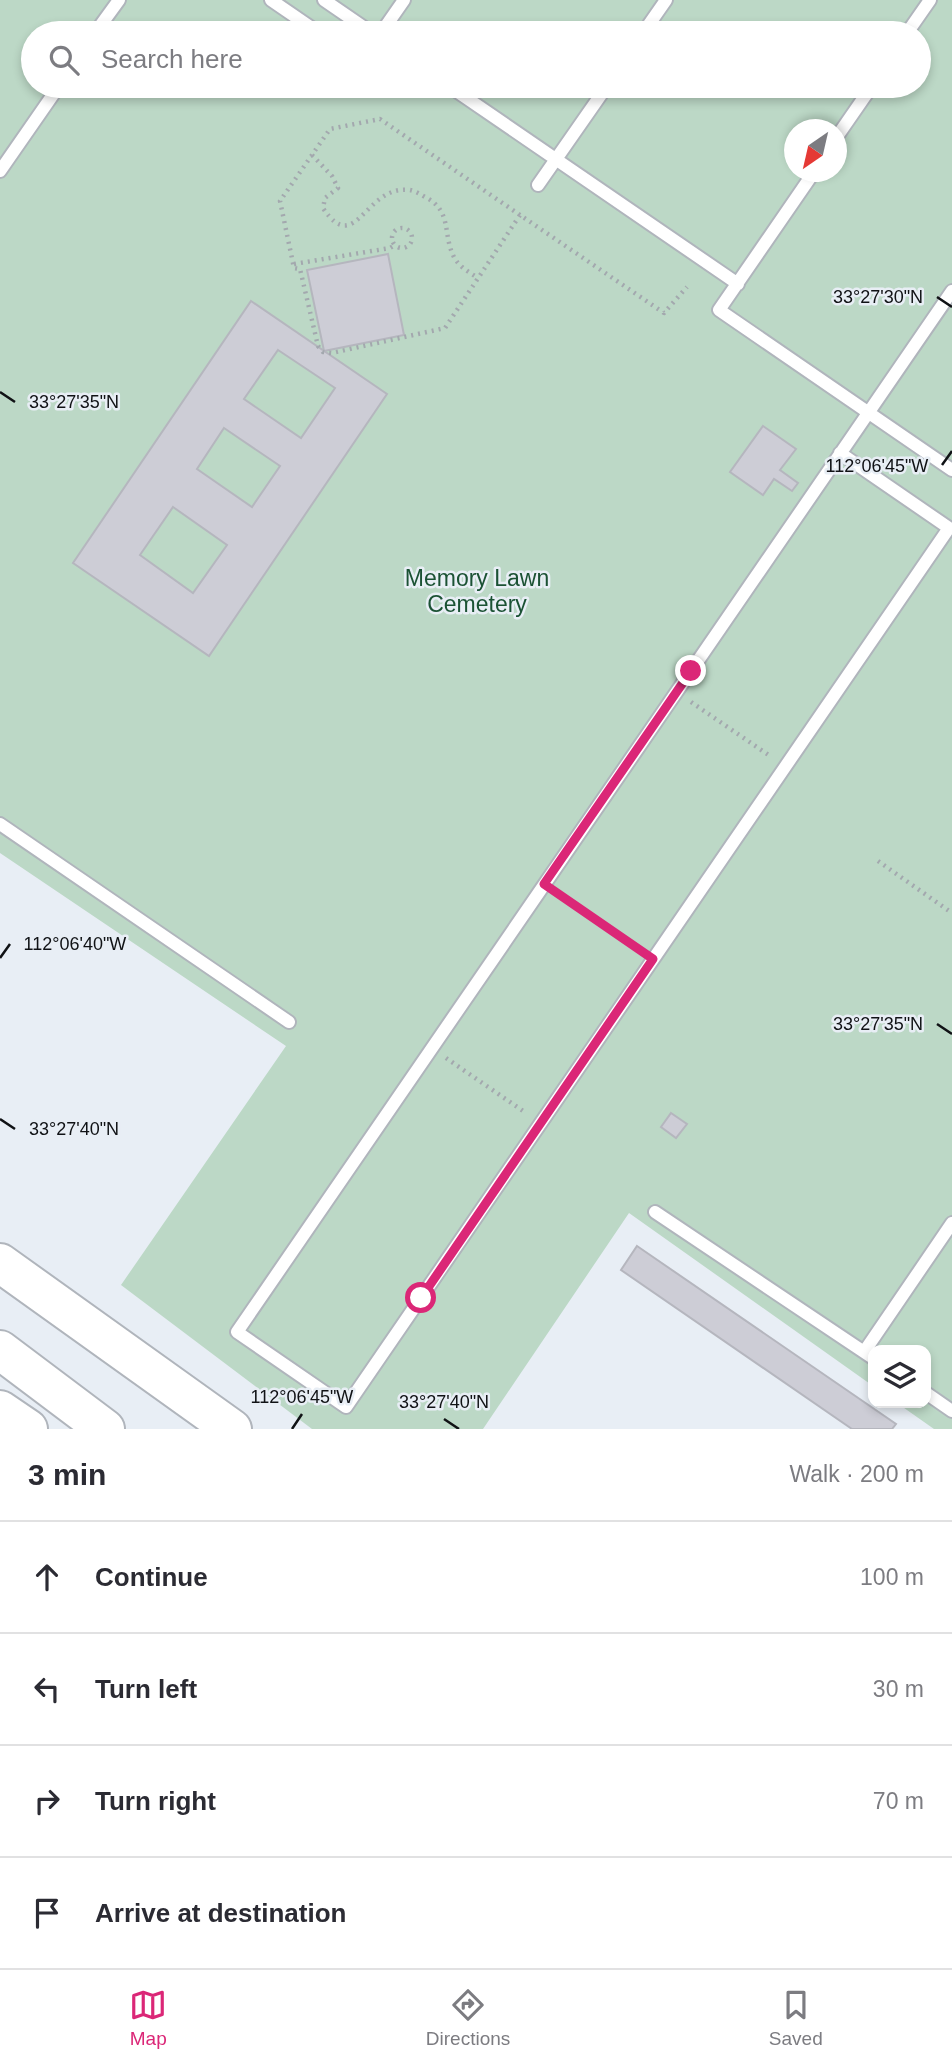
<!DOCTYPE html>
<meta charset="utf-8">
<style>
:root{--surface:#fff;--page:#f7f7f7;--text:#2b2b33;--muted:#7c7c81;--line:#e1e1e2;--accent:#db2777}
body{margin:0;font-family:Helvetica,sans-serif;background:var(--page);color:var(--text)}
.controls{position:absolute;right:21px;bottom:21px;display:grid;overflow:hidden;border-radius:14px;box-shadow:0 4px 10px #0003}
.controls button{width:63px;height:63px;display:grid;place-items:center;padding:0;border:0;border-bottom:2px solid var(--line);background:var(--surface);color:var(--text);font:35px sans-serif}
.compass{position:absolute;left:784px;top:119px;width:63px;height:63px;border-radius:50%;background:var(--surface);box-shadow:0 4px 10px #0003;rotate:214deg}
.stop{position:absolute;width:21px;height:21px;margin:-16px;border:5px solid #db2777;border-radius:50%;background:#fff}
.stop.end{background:#db2777;border-color:#fff;box-shadow:0 2px 7px #0008}
.list{margin:0;padding:0;list-style:none}
h2{display:flex;justify-content:space-between;align-items:center;height:91px;margin:0;padding:0 28px;font-size:30px}
h2 small{font-size:23px;font-weight:400;color:var(--muted)}
.list li{display:grid;grid-template-columns:46px 1fr auto;gap:21px;align-items:center;box-sizing:border-box;height:112px;padding:0 28px;border-top:2px solid var(--line)}
.list b{display:block;font-size:26px;white-space:nowrap}
.list em{font-size:23px;font-style:normal;color:var(--muted)}
.icon{flex:none;width:38px;height:38px;fill:none;stroke:currentColor;stroke-width:2;stroke-linecap:round;stroke-linejoin:round}
.map{position:relative;flex:none;width:952px;height:1429px;overflow:hidden}
.search{position:absolute;background:var(--surface);box-shadow:0 4px 10px #0003;left:21px;right:21px;top:21px;height:77px;display:flex;align-items:center;gap:18px;box-sizing:border-box;padding:0 24px;border-radius:38px;color:var(--muted);font-size:26px}
.sheet{height:539px;background:var(--surface)}
nav{display:flex;justify-content:space-around;align-items:center;box-sizing:border-box;height:98px;border-top:2px solid var(--line);background:var(--surface);font-size:19px;color:var(--muted)}
nav a{display:grid;justify-items:center;gap:4px}
nav .on{color:var(--accent)}
.map>svg:first-child{display:block}
.green{fill:#bcd8c6;fill-rule:evenodd}
.building{fill:#cdcdd6;stroke:#b5b6be;stroke-width:2;fill-rule:evenodd}
.lines{fill:none;stroke-linecap:round;stroke-linejoin:round}
.lane-casing{stroke:#b0b5bc;stroke-width:16}
.highway-casing{stroke:#b0b5bc;stroke-width:42}
.path{stroke:#a3a8ae;stroke-width:4.5;stroke-dasharray:2 5;stroke-linecap:butt}
.lane{stroke:#fff;stroke-width:12}
.highway{stroke:#fff;stroke-width:38}
.route{stroke:#db2777;stroke-width:9}
.ticks{fill:none;stroke:#101215;stroke-width:2.5}
.labels{text-anchor:middle;dominant-baseline:central;stroke-width:5;stroke-linejoin:round;paint-order:stroke}
.park-label{font-size:23px;fill:#1b5234;stroke:#e8eef5}
.ticks-label{font-size:18px;text-anchor:middle;fill:#101215;stroke:#e8eef5;stroke-width:5;stroke-linejoin:round;paint-order:stroke}
</style>
<div class="map">
<svg width="952" height="1429" viewBox="0 0 952 1429">
<rect width="100%" height="100%" fill="#e8eef5"/>
<path class="green" d="M0 0H952V1429H934L897 1403H926V1350H873V1386L629 1213 483 1429H312L121 1285 286 1046 0 853ZM33 33H919V86H33ZM794 130H836V172H794Z"/>
<path class="building" d="M388 254 404 335 324 351 307 270Z
M251 301 387 394 209 656 73 563ZM278 350 335 388 301 438 244 399ZM224 428 280 466 252 507 197 469ZM173 507 227 545 193 593 140 555Z
M763 426 796 449 780 470 798 483 792 491 774 479 763 495 730 472Z
M671 1113 687 1124 676 1138 661 1127Z
M637 1246 896 1424 892 1429H852L621 1270Z"/>
<g class="lines">
<defs>
<path id="lane" d="M271 0 319 33
M324 0 372 33
M95 33 119 0
M381 33 404 0
M643 33 666 0
M907 33 930 0
M449 86 738 284
M836 138 872 86
M0 171 59 86
M814 172 719 310 952 470
M538 185 607 86
M840 453 949 528 346 1407 237 1332 952 291
M0 824 289 1022
M655 1212 873 1358
M864 1352 952 1223
M926 1393 952 1411"/>
<path id="highway" d="M0 1263 232 1429
M0 1350 105 1429
M0 1410 28 1429"/>
</defs>
<use href="#lane" class="lane-casing"/>
<use href="#highway" class="highway-casing"/>
<path class="path" d="M312 155 332 176 338 188 325 198 323 208C356 258 365 184 410 190 415 191 420 194 425 197 453 211 442 234 454 257 459 267 469 272 478 278
M520 215 380 119 330 129 280 201 294 268 300 269 318 346 323 352 332 353 445 328 520 215 664 313 687 287
M392 238a10 10 0 1 1 20 0a10 10 0 1 1-20 0Z
M294 264 390 248 395 245
M691 702 770 756
M878 861 952 913
M559 895 639 949
M446 1058 526 1113"/>
<use href="#lane" class="lane"/>
<use href="#highway" class="highway"/>
</g>
<g class="lines">
<path class="route" d="M421 1298 653 959 544 884 691 671"/>
</g>
<path class="ticks" d="M937 297 952 307M0 392 15 402M942 465 952 451M0 958 10 944M937 1024 952 1034M0 1119 15 1129M444 1419 459 1429M292 1429 302 1414"/>
<g class="labels">
<g class="park-label">
<text x="477" y="578">Memory Lawn<tspan x="477" dy="26">Cemetery</tspan></text>
</g>
</g>
<g class="ticks-label">
<text x="878" y="303">33°27'30"N</text>
<text x="74" y="408">33°27'35"N</text>
<text x="877" y="472">112°06'45"W</text>
<text x="75" y="950">112°06'40"W</text>
<text x="878" y="1030">33°27'35"N</text>
<text x="74" y="1135">33°27'40"N</text>
<text x="302" y="1403">112°06'45"W</text>
<text x="444" y="1408">33°27'40"N</text>
</g>
</svg>
<div class="controls">
<button><svg class="icon" aria-label="layers" viewBox="0 0 24 24"><path d="M12 4l9 5-9 5-9-5zM3 14l9 5 9-5"/></svg></button>
</div>
<svg class="compass" viewBox="-18 -18 36 36"><path d="M0-13l5 13h-10z" fill="#e53935"/><path d="M0 13l5-13h-10z" fill="#7c7c81"/></svg>
<div class="stop" style="left:421px;top:1298px"></div>
<div class="stop end" style="left:691px;top:671px"></div>
<div class="search"><svg class="icon" aria-label="search" viewBox="0 0 24 24"><circle cx="10" cy="10" r="6"/><path d="M15 15l6 6"/></svg>Search here</div>
</div>
<section class="sheet">
<h2>3 min<small>Walk · 200 m</small></h2>
<ul class="list">
<li><svg class="icon" aria-label="ahead" viewBox="0 0 24 24"><path d="M12 20V5M6 11l6-6 6 6"/></svg><div><b>Continue</b></div><em>100 m</em></li>
<li><svg class="icon" aria-label="left" viewBox="0 0 24 24"><path d="M17 20v-9H6M10 6l-5 5 5 5"/></svg><div><b>Turn left</b></div><em>30 m</em></li>
<li><svg class="icon" aria-label="right" viewBox="0 0 24 24"><path d="M7 20v-9h11M14 6l5 5-5 5"/></svg><div><b>Turn right</b></div><em>70 m</em></li>
<li><svg class="icon" aria-label="arrive" viewBox="0 0 24 24"><path d="M6 21V4h12l-3 4 3 4H6"/></svg><div><b>Arrive at destination</b></div></li>
</ul>
</section>
<nav>
<a class="on"><svg class="icon" aria-label="map" viewBox="0 0 24 24"><path d="M3 6l6-2 6 2 6-2v14l-6 2-6-2-6 2zM9 4v14M15 6v14"/></svg>Map</a>
<a><svg class="icon" aria-label="directions" viewBox="0 0 24 24"><path d="M12 3l9 9-9 9-9-9zM9 14v-3h6M13 9l2 2-2 2"/></svg>Directions</a>
<a><svg class="icon" aria-label="saved" viewBox="0 0 24 24"><path d="M7 4h10v16l-5-4-5 4z"/></svg>Saved</a>
</nav>
